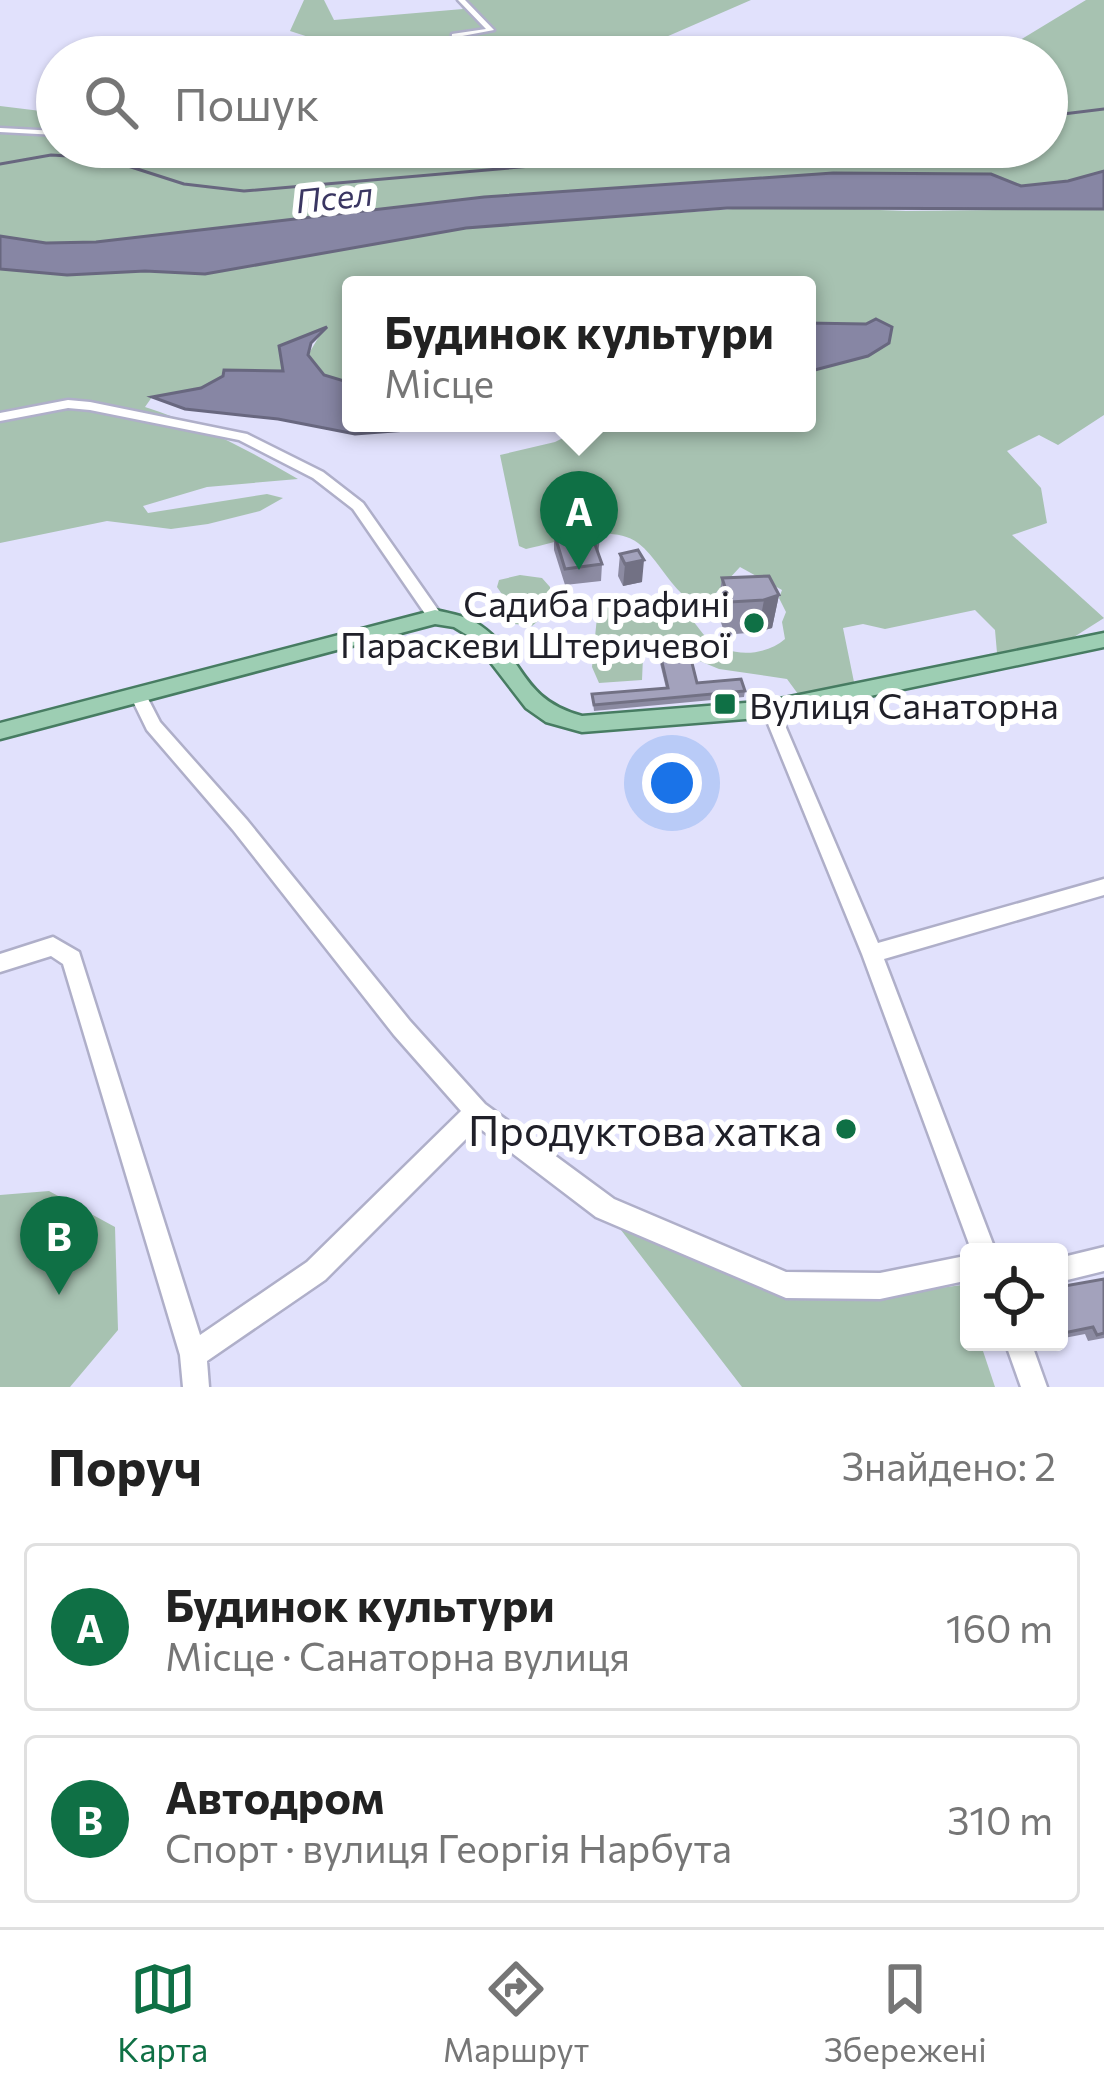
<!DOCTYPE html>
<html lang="uk">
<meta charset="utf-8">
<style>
:root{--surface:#fff;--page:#f2f2f2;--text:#222;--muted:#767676;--line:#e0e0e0;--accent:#0f7045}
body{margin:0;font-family:Commissioner,sans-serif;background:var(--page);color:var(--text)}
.controls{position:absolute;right:36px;bottom:36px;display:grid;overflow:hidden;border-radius:12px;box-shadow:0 3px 9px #0004}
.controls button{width:108px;height:108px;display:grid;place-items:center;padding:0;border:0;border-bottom:3px solid var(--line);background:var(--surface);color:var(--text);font:60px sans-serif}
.you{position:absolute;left:672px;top:783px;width:42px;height:42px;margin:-30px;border:9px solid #fff;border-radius:50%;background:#1a73e8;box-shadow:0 0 0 18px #1a73e833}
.badge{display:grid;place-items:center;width:78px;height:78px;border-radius:50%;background:var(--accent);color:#fff;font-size:39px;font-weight:700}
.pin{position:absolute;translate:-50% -99px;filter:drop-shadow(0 3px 6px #0008)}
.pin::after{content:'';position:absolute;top:63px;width:42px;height:36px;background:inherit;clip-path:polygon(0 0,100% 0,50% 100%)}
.popup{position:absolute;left:342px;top:276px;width:474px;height:156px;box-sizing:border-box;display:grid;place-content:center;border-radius:12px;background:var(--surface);filter:drop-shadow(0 3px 9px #0005);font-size:39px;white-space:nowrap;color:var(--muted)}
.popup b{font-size:45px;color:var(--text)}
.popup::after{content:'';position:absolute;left:50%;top:100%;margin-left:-24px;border:24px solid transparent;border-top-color:var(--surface)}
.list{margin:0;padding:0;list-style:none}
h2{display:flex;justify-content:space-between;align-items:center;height:156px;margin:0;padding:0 48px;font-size:51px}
h2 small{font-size:39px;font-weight:400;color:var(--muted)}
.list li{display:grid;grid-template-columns:78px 1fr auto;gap:36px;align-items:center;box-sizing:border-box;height:168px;margin:0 24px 24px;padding:0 24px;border:3px solid var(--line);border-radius:12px}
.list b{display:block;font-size:45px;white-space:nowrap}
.list p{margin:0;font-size:39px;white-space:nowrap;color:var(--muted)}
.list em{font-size:39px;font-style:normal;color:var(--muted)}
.icon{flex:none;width:66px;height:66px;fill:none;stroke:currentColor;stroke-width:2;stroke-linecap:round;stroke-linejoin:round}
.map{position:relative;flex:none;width:1104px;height:1387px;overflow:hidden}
.search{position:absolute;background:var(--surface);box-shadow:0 3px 9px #0004;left:36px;right:36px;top:36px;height:132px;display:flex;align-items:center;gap:30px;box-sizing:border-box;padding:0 42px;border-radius:66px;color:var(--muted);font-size:45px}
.sheet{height:540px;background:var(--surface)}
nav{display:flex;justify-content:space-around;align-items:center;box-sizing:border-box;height:168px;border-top:3px solid var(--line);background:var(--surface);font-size:33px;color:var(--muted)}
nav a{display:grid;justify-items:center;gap:6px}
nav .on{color:var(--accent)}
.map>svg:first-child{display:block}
.green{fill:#a7c2b1}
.water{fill:#8786a4;stroke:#68677f;stroke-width:3}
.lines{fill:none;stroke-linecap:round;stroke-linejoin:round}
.stream{stroke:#68677f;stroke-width:3}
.minor-casing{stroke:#afafc9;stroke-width:5}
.major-casing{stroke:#477c62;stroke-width:5}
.minor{fill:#fff;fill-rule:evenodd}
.major{fill:#9dceb3;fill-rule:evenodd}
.wall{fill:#8c8ba2}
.shaded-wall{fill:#727184}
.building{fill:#a3a2bc;stroke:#727184;stroke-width:3}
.poi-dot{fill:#0f7045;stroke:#fff;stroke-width:4.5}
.labels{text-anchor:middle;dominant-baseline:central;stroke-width:12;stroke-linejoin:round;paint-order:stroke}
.far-water-label{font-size:33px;font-style:italic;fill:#3a3662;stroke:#fff}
.poi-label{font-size:36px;fill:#202029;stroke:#fff;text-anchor:end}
.near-poi-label{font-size:42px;fill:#202029;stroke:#fff;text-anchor:end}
</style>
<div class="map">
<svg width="1104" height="1387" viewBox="0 0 1104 1387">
<rect width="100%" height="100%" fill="#e1e1fc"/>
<path class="green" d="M304 0H324L334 20 463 9 456 0H751L620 57H399L355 52 290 31Z
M1086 0H1104V171L1068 181 1021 186 991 174 730 179 484 197 96 242 46 243 0 236V106L57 113V147H376L414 158 576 147H1047V57H992Z
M776 206 906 211 1104 209V415L1058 445 1039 435 1007 451 1041 488 1047 523 1012 535 1104 618 1074 637 997 653 995 630 975 610 885 629 863 624 843 628 854 682 798 694 787 679 719 669 678 652 643 657 642 680 599 683 592 667 598 607C624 597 655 596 680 610 692 616 697 628 707 638 728 658 764 657 785 639L782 622 786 612 779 598 782 590 740 567 714 595 682 594C667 580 655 556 638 543 608 522 558 543 526 549L519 546 500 455 555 442 593 423H807V372L868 356 889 343 866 324 807 323V285H351V383L324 375 308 355 324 328 284 371 224 370 223 376 201 388 152 397 145 407C198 424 249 450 298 479L207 487 143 506 148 513 267 494 283 498 260 511 208 524 171 529 107 521 0 543V269L67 275 145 271 205 274 466 228Z
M520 575 542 578 550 587V611L532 626 505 623 508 603 497 587 499 580Z
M49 1191 115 1227 118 1330 70 1387H0V1195Z
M611 1217 786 1293 880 1296 962 1285 969 1307V1342H980L995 1387H742Z"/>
<path class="water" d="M1104 171V209L727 208 466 228 205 274 145 271 67 275 0 269V236L46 243 96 242 484 197 833 173 991 174 1021 186 1068 181Z
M876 319 892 327 889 343 868 356 807 372V323L866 324Z
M327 327 311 343 308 355 324 375 351 383V423H426L407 430 355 434 278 419 185 409 152 397 201 388 223 376 224 370 283 371 279 346Z"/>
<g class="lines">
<path class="stream" d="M1047 116 1104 109
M103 158 184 184 244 191 567 163 679 161 762 147
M0 164 51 155 103 158 128 147"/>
<defs>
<path id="minor" d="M458 0H465L494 30 457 37 456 47 436 57H426L451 45 452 34 486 29Z
M0 128 57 131V135L0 132Z
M68 400 90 402 247 434 323 472 363 503 443 617 440 621H430L353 509 313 478 239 440 90 410 68 408 0 421V413Z
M138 689 144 691 160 722 247 820 410 1021 485 1104 614 1199 786 1272 880 1273 960 1257 969 1260V1286L960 1282 880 1299 786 1298 596 1217 478 1127 325 1280 207 1361 209 1387H183L180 1355 63 964 51 956 0 972V954L53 937 79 952 200 1335 307 1262 461 1111 394 1035 233 830 147 730 130 695Z
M770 703 778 709 878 943 1104 879V895L884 959 996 1252H972L862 954 762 709Z
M1104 1247V1271L1059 1282V1258Z
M1005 1342H1031L1047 1387H1021Z"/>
<path id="major" d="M435 610C452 614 467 616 481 626 525 657 519 699 582 716L770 701 1104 633V647L770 717 582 732 546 722 526 708 472 638 454 627 435 624 0 739V723Z"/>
</defs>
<use href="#minor" class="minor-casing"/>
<use href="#major" class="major-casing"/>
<use href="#minor" class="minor"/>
<use href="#major" class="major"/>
</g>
<path class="wall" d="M554 533 600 538 598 554 602 564 601 581 565 585 554 550Z
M620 554 642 582 623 586 618 576Z
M722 578 779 595 772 628 758 632 725 635 717 610Z
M661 658 697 683 745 691 744 697 594 711 592 694 666 688 660 663Z
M1104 1279V1338L1088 1341 1085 1334 1059 1339V1287Z"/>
<path class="shaded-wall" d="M644 560 642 582 623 586 625 564Z
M779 595 772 628 758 632 764 600Z"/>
<path class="building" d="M597 528 600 538 593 539 602 564 565 569 554 533Z
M638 550 644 560 625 564 620 554Z
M769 576 779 595 764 600 730 602 722 578Z
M690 655 697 683 741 679 745 691 594 705 592 694 668 688 661 658Z
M1104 1279V1333L1097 1335 1093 1327 1059 1334V1287Z"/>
<g class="poi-dot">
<circle cx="754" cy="623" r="12"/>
<rect x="713" y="692" width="24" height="24" rx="6"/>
<circle cx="846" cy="1129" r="12"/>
</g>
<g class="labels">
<g class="far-water-label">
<text transform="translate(334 196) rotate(-6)">Псел</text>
</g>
<g class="poi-label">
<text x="730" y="602">Садиба графині<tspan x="730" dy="41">Параскеви Штеричевої</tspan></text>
<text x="749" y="704" text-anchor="start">Вулиця Санаторна</text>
</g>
<g class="near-poi-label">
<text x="822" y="1129">Продуктова хатка</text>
</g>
</g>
</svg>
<div class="controls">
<button><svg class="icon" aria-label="locate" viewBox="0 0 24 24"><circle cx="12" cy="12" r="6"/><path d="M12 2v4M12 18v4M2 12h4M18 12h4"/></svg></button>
</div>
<div class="you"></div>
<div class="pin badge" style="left:579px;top:570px">A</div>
<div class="popup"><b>Будинок культури</b>Місце</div>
<div class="pin badge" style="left:59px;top:1295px">B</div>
<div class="search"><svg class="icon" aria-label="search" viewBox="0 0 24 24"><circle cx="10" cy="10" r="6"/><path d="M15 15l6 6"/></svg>Пошук</div>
</div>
<section class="sheet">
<h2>Поруч<small>Знайдено: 2</small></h2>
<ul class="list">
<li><span class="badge">A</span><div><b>Будинок культури</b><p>Місце · Санаторна вулиця</p></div><em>160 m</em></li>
<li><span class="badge">B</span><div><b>Автодром</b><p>Спорт · вулиця Георгія Нарбута</p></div><em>310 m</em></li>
</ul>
</section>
<nav>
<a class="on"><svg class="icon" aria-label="map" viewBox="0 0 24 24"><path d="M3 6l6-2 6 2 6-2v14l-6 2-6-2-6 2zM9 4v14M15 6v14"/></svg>Карта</a>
<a><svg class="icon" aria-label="directions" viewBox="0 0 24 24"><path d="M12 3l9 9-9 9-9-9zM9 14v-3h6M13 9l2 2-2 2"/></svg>Маршрут</a>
<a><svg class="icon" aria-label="saved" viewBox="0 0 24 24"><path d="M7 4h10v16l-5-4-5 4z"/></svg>Збережені</a>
</nav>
